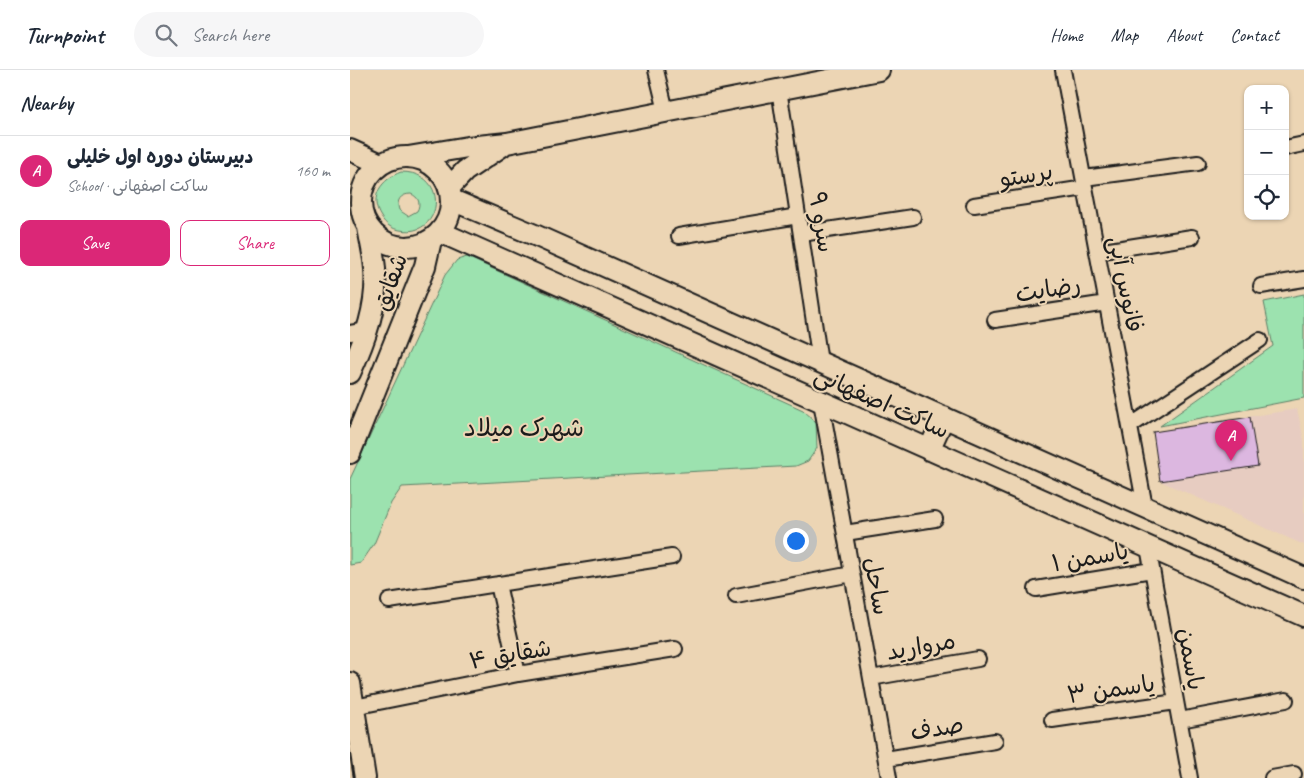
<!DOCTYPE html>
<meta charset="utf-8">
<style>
:root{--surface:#fff;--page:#f6f6f7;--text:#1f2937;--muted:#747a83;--line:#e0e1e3;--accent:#db2777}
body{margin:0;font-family:Caveat,"Playpen Sans Arabic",sans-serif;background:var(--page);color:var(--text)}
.controls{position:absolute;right:15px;top:15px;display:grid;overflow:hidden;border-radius:10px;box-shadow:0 1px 4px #0004}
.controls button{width:45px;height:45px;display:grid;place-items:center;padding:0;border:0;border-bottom:1px solid var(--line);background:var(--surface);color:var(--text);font:25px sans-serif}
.you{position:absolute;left:445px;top:470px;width:18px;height:18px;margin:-12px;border:4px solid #fff;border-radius:50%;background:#1a73e8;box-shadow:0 0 0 8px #1a73e833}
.badge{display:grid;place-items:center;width:32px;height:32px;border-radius:50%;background:var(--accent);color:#fff;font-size:16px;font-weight:700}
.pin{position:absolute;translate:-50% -41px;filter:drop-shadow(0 1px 2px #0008)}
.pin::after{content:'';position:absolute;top:26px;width:18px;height:15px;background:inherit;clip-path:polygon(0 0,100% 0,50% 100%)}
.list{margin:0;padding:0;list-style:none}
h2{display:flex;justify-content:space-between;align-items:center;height:65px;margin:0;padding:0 20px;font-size:21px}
h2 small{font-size:16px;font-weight:400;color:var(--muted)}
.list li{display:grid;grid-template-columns:32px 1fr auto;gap:15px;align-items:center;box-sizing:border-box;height:70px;padding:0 20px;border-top:1px solid var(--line)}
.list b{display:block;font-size:19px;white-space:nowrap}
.list p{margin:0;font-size:16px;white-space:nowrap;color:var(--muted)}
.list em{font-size:16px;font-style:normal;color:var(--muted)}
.actions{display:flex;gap:10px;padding:15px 20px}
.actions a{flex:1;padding:11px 0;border:1px solid var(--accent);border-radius:10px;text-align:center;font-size:18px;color:var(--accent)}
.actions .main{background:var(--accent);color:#fff}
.icon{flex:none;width:28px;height:28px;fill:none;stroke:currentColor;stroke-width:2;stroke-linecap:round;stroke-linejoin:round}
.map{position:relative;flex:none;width:954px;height:708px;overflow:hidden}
header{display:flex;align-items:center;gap:30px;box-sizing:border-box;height:70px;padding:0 25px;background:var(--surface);border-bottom:1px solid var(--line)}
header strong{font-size:24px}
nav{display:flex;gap:28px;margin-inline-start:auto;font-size:18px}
.search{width:350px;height:45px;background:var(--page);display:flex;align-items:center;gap:12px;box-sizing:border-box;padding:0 18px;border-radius:28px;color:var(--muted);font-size:19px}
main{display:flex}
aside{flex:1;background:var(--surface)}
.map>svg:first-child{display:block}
.built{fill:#e7ccc1}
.green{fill:#9ce2af;stroke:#5c7f66;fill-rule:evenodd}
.building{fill:#dcb7e0;stroke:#1c1c1c}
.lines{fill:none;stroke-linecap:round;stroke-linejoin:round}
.street-casing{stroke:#1c1c1c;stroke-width:18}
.secondary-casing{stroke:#1c1c1c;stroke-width:24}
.street{stroke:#ecd5b4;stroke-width:14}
.secondary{stroke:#ecd5b4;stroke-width:20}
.labels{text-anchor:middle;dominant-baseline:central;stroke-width:4;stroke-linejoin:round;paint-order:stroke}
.street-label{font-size:24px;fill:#1c1c1c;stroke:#ecd5b4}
.neighbourhood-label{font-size:25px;fill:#1c1c1c;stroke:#ecd5b4}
</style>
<header>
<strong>Turnpoint</strong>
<div class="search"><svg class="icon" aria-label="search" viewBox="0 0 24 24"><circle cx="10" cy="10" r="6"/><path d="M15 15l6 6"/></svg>Search here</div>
<nav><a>Home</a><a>Map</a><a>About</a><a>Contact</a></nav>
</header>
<main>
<aside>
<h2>Nearby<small></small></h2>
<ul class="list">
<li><span class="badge">A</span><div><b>دبیرستان دوره اول خلیلی</b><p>School · ساکت اصفهانی</p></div><em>160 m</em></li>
</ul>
<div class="actions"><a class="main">Save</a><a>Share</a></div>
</aside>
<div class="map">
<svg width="954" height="708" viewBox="0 0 954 708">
<rect width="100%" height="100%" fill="#ecd5b4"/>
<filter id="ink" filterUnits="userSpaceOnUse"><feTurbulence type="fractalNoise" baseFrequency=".02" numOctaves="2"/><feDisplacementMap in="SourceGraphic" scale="10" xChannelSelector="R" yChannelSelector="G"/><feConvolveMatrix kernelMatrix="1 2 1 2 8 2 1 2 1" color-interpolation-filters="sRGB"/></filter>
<g filter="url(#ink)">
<path class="built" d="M947 339 954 370V475L810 411 803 362Z"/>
<path class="green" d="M51 102C102 102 92 169 50 160 42 159 35 154 31 147 18 127 32 109 51 102ZM61 124C69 127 71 134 67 141L58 146 49 140C46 131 50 124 61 124Z
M117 187 453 340 466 352 467 378 458 391 446 396 52 417 41 433 24 474 11 493 0 495V409L95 205 107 190Z
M954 224V328L810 356 923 276 914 232Z"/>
<path class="building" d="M900 347 908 396 810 411 803 362Z"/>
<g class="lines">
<defs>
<path id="street" d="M306 0 316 41
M713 0 795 437
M429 19 470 292
M935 78 954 74
M734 108 848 93
M624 135 735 118
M451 164 563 147
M329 166 448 146
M747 182 842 167
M911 216 954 209
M645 250 757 233
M0 263 18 260
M471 332 539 708
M780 356 910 270
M495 463 585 449
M798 477 840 708
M148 514 168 604
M686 519 802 500
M386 526 502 504
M39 531 322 487
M521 608 628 589
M4 637 168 604 325 579
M702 650 826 632
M830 650 936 630
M536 689 645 671
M922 708 944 704"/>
<path id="secondary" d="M0 80 31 94
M11 132a45 45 0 1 1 90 0a45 45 0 1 1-90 0Z
M58 87 118 77 157 73 529 0
M99 118 115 101 152 76
M102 130 187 166 954 508
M90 162 954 546
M0 303C15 270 28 236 25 199 24 185 20 170 18 157
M579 380 594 347
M0 383 75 196 81 170
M0 613 15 708"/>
</defs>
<use href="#street" class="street-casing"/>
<use href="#secondary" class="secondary-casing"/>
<use href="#street" class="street"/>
<use href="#secondary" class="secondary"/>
</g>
</g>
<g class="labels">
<g class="street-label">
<text transform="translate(676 105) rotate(-9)">پرستو</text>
<text transform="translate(472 152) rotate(81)">سرو ۹</text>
<text transform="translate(40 212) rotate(-70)">شقایق</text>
<text transform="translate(776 214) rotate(79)">فانوس آبی</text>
<text transform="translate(698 219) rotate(-9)">رضایت</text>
<text transform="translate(532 332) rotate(24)">ساکت اصفهانی</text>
<text transform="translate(740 487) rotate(-10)">یاسمن ۱</text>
<text transform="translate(527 516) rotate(80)">ساحل</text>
<text transform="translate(571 576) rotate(-10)">مروارید</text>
<text transform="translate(160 584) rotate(-10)">شقایق ۴</text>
<text transform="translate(841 589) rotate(80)">یاسمن</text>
<text transform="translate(761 619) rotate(-8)">یاسمن ۳</text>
<text transform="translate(587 658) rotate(-9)">صدف</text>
</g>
<g class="neighbourhood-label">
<text x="174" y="358">شهرک میلاد</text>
</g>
</g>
</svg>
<div class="controls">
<button>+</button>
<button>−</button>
<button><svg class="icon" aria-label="locate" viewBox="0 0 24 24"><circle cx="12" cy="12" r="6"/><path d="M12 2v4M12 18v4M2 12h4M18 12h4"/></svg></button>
</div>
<div class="you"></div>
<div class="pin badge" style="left:881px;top:391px">A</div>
</div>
</main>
